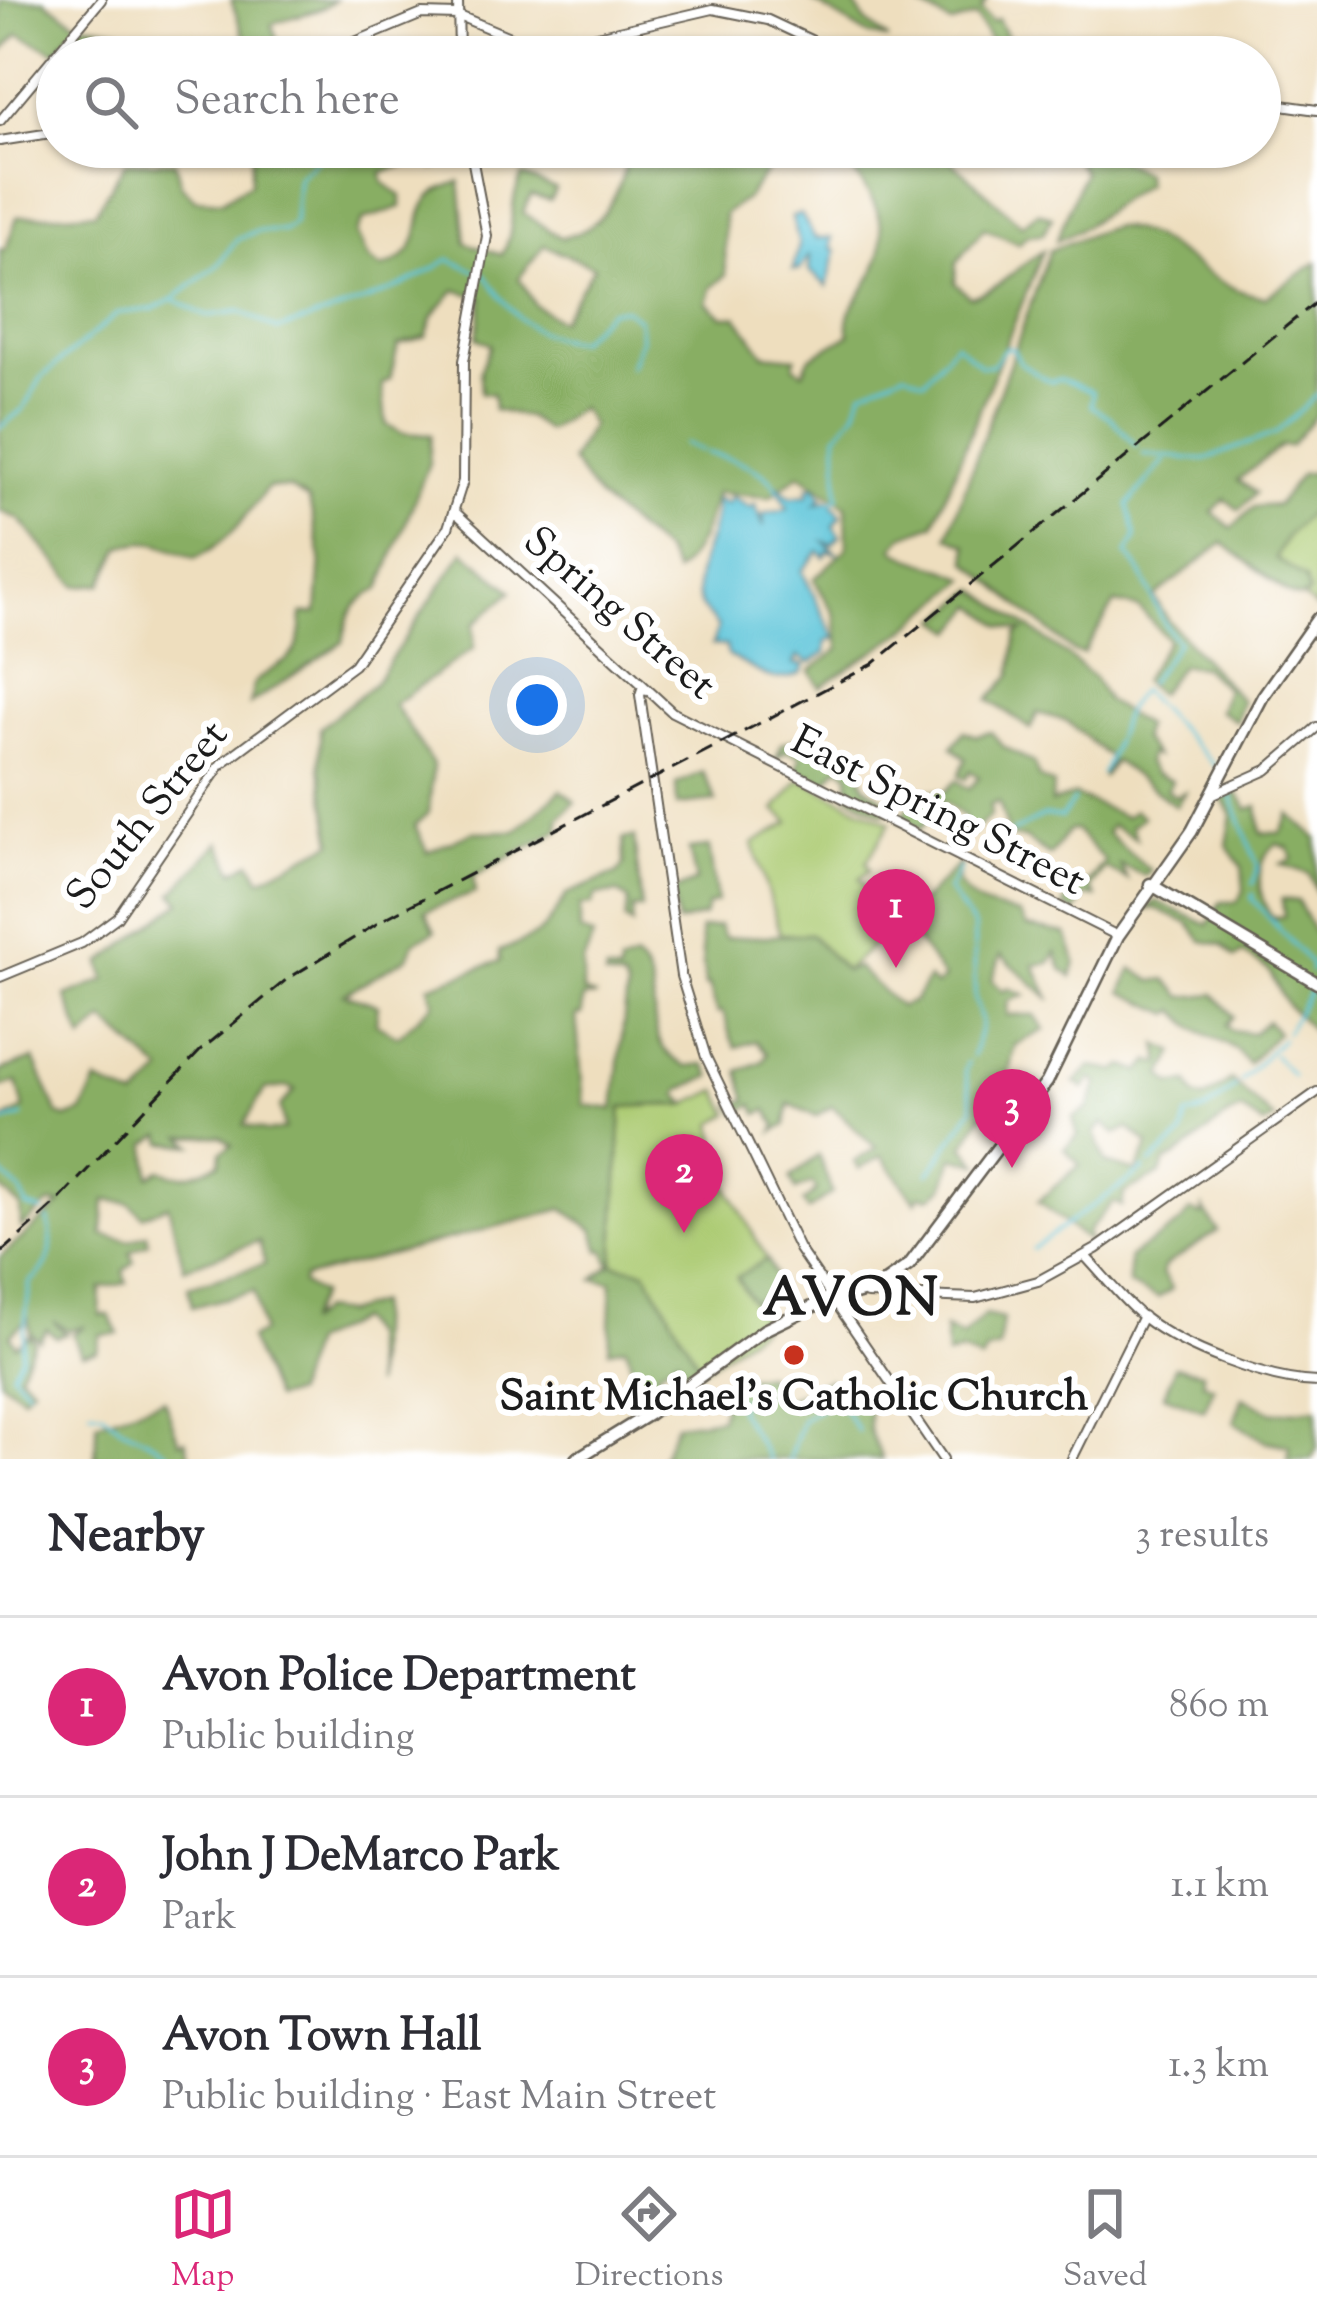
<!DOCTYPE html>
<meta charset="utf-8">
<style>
:root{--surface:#fff;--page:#f7f7f7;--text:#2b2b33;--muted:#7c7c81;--line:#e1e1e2;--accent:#db2777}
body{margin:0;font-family:"Sorts Mill Goudy",serif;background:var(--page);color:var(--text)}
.you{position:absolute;left:537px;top:705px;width:42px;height:42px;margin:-30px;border:9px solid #fff;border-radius:50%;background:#1a73e8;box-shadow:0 0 0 18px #1a73e833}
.badge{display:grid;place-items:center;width:78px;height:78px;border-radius:50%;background:var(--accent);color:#fff;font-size:39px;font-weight:700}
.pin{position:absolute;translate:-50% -99px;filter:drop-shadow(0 3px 6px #0008)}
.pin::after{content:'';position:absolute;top:63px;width:42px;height:36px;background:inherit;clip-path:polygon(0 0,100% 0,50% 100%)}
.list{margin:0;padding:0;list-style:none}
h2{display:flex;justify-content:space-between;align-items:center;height:156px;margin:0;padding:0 48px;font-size:51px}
h2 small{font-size:39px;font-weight:400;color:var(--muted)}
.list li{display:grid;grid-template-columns:78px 1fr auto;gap:36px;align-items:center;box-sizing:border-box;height:180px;padding:0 48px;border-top:3px solid var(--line)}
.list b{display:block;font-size:45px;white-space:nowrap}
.list p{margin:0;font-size:39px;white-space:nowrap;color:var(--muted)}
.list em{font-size:39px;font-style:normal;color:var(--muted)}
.icon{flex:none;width:66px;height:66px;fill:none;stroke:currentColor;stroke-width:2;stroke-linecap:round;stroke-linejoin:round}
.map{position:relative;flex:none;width:1317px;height:1459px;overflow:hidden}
.search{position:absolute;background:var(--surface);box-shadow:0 3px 9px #0004;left:36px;right:36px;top:36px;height:132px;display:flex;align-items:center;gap:30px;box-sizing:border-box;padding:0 42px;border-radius:66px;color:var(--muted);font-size:45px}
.sheet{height:696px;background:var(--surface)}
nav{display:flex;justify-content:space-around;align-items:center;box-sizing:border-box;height:168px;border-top:3px solid var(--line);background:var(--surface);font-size:33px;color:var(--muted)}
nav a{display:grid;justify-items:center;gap:6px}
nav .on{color:var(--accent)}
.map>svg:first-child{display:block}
.green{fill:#abca71;stroke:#647346;stroke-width:3}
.forest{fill:#88ae63;stroke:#526540;stroke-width:3;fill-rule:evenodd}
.water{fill:#5cc4d9;stroke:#3c707a;stroke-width:3}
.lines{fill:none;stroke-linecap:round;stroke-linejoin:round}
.stream{stroke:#5cc4d9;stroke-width:3}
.secondary-casing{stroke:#666055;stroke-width:12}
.primary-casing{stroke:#666055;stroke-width:15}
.secondary{stroke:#fff;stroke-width:8}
.primary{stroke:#fff;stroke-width:10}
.rail{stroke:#1c1c1c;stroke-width:3;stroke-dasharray:18 9;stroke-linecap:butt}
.poi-dot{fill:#c8321e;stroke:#fff;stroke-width:4.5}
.labels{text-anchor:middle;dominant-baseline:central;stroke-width:12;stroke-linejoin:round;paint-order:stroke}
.street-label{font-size:42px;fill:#1c1c1c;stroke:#fff}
.poi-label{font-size:42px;font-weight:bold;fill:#1c1c1c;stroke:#fff}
.district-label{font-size:54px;font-weight:bold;letter-spacing:3px;fill:#1c1c1c;stroke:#fff}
</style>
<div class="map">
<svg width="1317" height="1459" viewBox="0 0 1317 1459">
<rect width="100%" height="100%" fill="#fff"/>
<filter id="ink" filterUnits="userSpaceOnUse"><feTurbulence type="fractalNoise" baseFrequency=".00833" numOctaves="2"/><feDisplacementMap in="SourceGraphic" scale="24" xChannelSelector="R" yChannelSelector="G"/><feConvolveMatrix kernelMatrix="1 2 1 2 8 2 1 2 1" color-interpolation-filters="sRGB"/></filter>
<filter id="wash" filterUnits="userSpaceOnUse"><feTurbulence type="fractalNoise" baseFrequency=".004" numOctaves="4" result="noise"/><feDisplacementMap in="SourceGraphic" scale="48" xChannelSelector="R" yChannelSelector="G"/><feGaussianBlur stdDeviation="2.7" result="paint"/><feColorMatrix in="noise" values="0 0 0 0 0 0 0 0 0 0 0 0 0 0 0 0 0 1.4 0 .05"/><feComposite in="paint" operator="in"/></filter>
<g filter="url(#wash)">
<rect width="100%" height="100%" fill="#eedebe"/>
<path class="green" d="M1317 492V609L1255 558Z
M800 779 890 823 866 863 870 870 859 879 880 901 872 918 883 935 845 971 810 934H780L753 844 790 822 775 810Z
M718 1090 730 1114 714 1123 721 1175 767 1259 737 1278 765 1324 702 1370 639 1271 613 1265 622 1106 685 1105Z"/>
<path class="forest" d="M0 0H44L76 22 120 30 118 36 100 40 72 31 56 52 18 34 0 54Z
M231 0H335C319 14 293 15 272 24L282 57H251Z
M810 0H852L865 21 889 40 868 35Z
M909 0H987L981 9 992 22 998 19 1016 55 999 57 976 16 952 24Z
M253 147H444L449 162 434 168 421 159 382 173 383 182 401 196V207L363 220 356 233 368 259 382 268C445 248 392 199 460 182L466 243 502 255C517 228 507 203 522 176L556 189 550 200 531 195 523 213 561 238C606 230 621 190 630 147H797L784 148 747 198 724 214 726 275 711 288 707 303 723 316H737L764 354 796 357 794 366 803 372 809 358 849 335C844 312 857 301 868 283 902 228 869 188 832 147H870L894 155 900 147H936L1022 225 1038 212 1052 217 1043 234 1027 235 1019 244 984 228 956 263 955 283 970 297C1001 290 1017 266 1043 251L934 524 903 536 894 548C907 562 945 565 967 579L903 632 820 687 810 671 839 649 835 615 814 579 847 548 846 506 800 474 770 497 716 493C706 525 700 551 675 573L665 553 598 498 571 461 591 425 580 408 547 431 527 417 494 410 493 394 481 393 480 371 491 345 477 338 483 298 455 290 433 316 426 336 398 345 390 379 382 384 386 424 402 433 431 435 429 463 380 589C354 599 347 616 343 642L250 704 254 683C287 655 301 665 302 614L317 613 321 558 309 500 289 488 268 487C246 516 229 543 195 558 165 546 154 536 121 547L102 584 77 586 19 519 0 511V249L5 251 17 217 95 212 126 162H175L181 185 195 199 222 201 250 183ZM544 245 594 267 560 321 535 305 519 278Z
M1066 147H1110L1109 153 1144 173 1146 184C1114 200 1091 228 1056 241L1084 172Z
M1110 227C1171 227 1204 291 1266 297L1317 262V414L1290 446H1281L1238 480 1256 493 1239 510 1225 499 1212 512 1232 528 1254 507 1277 505 1301 474 1317 472V504L1287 536 1276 558 1306 579 1309 594 1299 598 1289 594 1223 543 1154 597 1169 621 1242 701 1236 721 1219 711 1226 689 1203 667 1181 665 1158 694 1142 681 1168 640 1139 608 1115 603 1083 654 1074 652 968 562 967 545 948 536 1050 250Z
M464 551 512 591 474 624V648L394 704 433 765 429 812 415 825 427 852 472 832 516 831 561 790 575 802 559 818V830L473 877 475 893 425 911 435 931 414 942 408 957 344 994 378 1005 376 1024 398 1036 434 1003 429 986 500 961 499 951C542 935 544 933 567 894L618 873 624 865 623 839 634 837 642 908H633L632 925 625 920 629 901 619 893 596 895 592 905 580 906V931L593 937 583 963V992L596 997 583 998 582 1015 576 1016 584 1105 614 1109 627 990 623 980 605 977 606 972 619 974 620 965 635 959C673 989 631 1040 686 1066L705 1064 712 1076 680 1090 678 1095 688 1104 622 1107 613 1264 646 1271 702 1370 691 1378 677 1357 657 1372 672 1393 647 1410 626 1381 633 1371 626 1347 609 1350 612 1282 593 1279 610 1265 605 1250 600 1251 594 1230 563 1209 303 1278 302 1284 320 1294 305 1324 321 1310 345 1313 377 1303 374 1386 369 1336 357 1320 311 1343 294 1394 274 1399 249 1339 262 1332 254 1291 192 1307 188 1287 265 1264 259 1241 184 1268 168 1205 143 1216 129 1203 105 1200 103 1235 130 1241 147 1234 149 1243 130 1252 134 1262 124 1271 127 1283 101 1288 100 1315H109L119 1334 100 1335 97 1351 81 1354 73 1334 85 1326 68 1330 53 1321 66 1334 56 1337 47 1329 39 1340 30 1332 28 1319 10 1335 16 1345 29 1335 34 1341 19 1374 32 1386 23 1396 1 1381 0 1257 61 1204H49L21 1228 20 1207 0 1188V1122L24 1109 17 1082 0 1088V1071L34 1059 58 1114 66 1118 82 1112 97 1082 136 1099 163 1072 104 1020 83 1040 66 996 106 980 101 963 181 902 173 893 220 842 234 871 251 862 261 879 333 842 320 768V728L374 684ZM287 1087 295 1090 280 1107 285 1129 267 1132 244 1125 265 1089ZM162 1135 164 1143 193 1145 183 1137 221 1136 232 1145 221 1152 220 1163C199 1171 184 1182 161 1170L150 1176 147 1144Z
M976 589 1068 656 1094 678 1107 701 1144 725 1142 739 1155 756 1149 754 1147 763 1155 774 1172 781 1167 790 1175 796 1185 792 1176 806 1115 761 1102 778 1111 763 1108 757 1067 721 1037 713 1031 729 989 700 1011 675 1017 634 1023 631 1002 626 976 605 955 631 939 620Z
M964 731 976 736 991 732 1003 746 1034 763 1039 778 1054 785 1051 803 1074 795 1125 817 1134 810 1143 817 1131 826 1136 838 1111 825 1107 833 1151 871 1146 876 1120 865 1127 879 1105 868 1090 888 1096 897 1084 896 1075 913 1064 906 1071 888 1088 883 1105 861 1075 830 1068 831 1050 856 1024 838 1010 837 999 802 990 805 991 815 972 834 964 831 965 817 943 800 920 830 899 821 920 789 945 792 956 780 969 789 979 777 970 771 966 779 959 775 966 759 952 747Z
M802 736 858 766 865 786 895 806 883 813 848 795 849 774 839 766 826 783 796 770 801 756 786 751 776 759 782 744Z
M703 772 716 801 677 805 676 784Z
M1237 793 1248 809 1258 806 1261 833H1281L1290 814 1317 839V894L1309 874 1281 864 1293 859 1288 848 1277 844C1253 859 1256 898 1273 918L1284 916 1282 899 1298 901 1317 938V1035L1287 1005 1268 969 1242 953 1235 958 1223 945 1202 941 1189 924 1153 908 1141 911 1156 901 1208 925 1221 902H1237L1244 891 1242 867 1227 845 1232 815 1222 798Z
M709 847 717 902 708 905 704 916 677 923 673 891 696 881 689 849Z
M961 862 957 882C976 909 990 907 1019 914L1027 927 1067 934 1076 962 1072 977 1062 969 1056 952 1050 963 1034 965 1051 1000 1001 955 992 980 1004 992 1008 988 1025 995 1008 1001 1007 1015H1035L1045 1030 1015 1045 1003 1099 1006 1115H982L964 1146 979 1164 953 1157 944 1187 931 1197 920 1195 916 1202 882 1156 859 1169 854 1162 876 1148 832 1106 817 1116 789 1104 786 1125 773 1132 776 1125 767 1110 758 1114 753 1105 737 1113 732 1105 747 1100 739 1071 763 1061 767 1054 756 1041 736 1047C727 1035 729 1025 722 1012L717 1013 709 985 705 986 700 929 719 926 724 938 810 934 845 971 857 967 900 1007 915 1000 928 979 936 986 944 979 918 942 885 928 882 908 911 912Z
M1132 968 1152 981 1166 979 1183 997 1214 994 1234 1016 1227 1025 1231 1030 1253 1033 1267 1021 1277 1033 1248 1064 1237 1050 1194 1028 1176 1010 1171 1014 1122 992Z
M1158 1044 1175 1052 1163 1075 1171 1084 1189 1083 1195 1096 1204 1099 1231 1080 1274 1119 1264 1125 1241 1110C1212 1121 1195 1149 1165 1162L1161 1174 1124 1193 1122 1206 1113 1202 1087 1232 1089 1241C1068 1229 1058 1215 1038 1201L1080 1165 1064 1149 1078 1136 1073 1118 1088 1109 1098 1083 1091 1079 1084 1089 1075 1083 1090 1067 1117 1071 1124 1066 1141 1072 1150 1061 1161 1064ZM1103 1123 1116 1134 1128 1128 1149 1144 1137 1172 1106 1163 1095 1133Z
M819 1155 832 1193 808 1210 803 1202 817 1190 812 1183 796 1190 790 1178Z
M1203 1208 1218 1231 1165 1266 1162 1273 1172 1289 1158 1298 1129 1285V1257L1181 1223 1190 1211 1202 1215Z
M767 1259 780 1287 754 1301 765 1324 737 1277Z
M985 1315 1003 1319 999 1348 986 1352 981 1361 962 1352 947 1356 945 1329 962 1337Z
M1175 1366 1202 1372 1203 1382 1214 1387 1204 1410 1164 1395Z
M767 1374 776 1404 829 1379 844 1404 859 1395 869 1402V1430L882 1459H661L676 1424 720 1418 730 1380Z
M1243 1397 1273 1413 1317 1408V1448L1311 1459H1288L1290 1446 1264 1441 1234 1422Z
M164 1399 179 1442 185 1440 191 1459H95L97 1422Z"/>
<path class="water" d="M801 214 815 238H832L831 247 836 251 827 286 809 270 810 254 800 270H793L799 245 792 217Z
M776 485 791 497 809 495 808 488 815 486 822 497 816 504 829 500 841 516 834 526 840 536 832 544 825 542 836 553 828 551 824 557 819 551 802 571 835 638 827 641 826 653 810 663 798 656 794 664 805 665 801 673C773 689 754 667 728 656L726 646 712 645 718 628C713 618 704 614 700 604 688 569 718 536 716 499L726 504 732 497 750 508 755 504 764 527 763 514 788 509Z"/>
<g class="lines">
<path class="stream" d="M485 274C510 313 529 337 577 341L610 310 625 309 639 319 641 339 630 367
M176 297 218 265 237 239 257 231H284L294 223 298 177 331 147
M0 428 24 408 42 377 118 313 154 309 173 299 206 316 240 311 278 330C339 309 394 296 449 259L476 271
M684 443 702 451
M707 453C734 459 767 467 779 492
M1143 454 1204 460 1276 433 1317 395
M831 503 838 498 837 435 856 411 862 391 905 372 924 381 955 343 981 366 992 365 1006 347 1013 349 1021 364 1051 382 1060 379 1093 392 1091 406 1110 417 1137 447
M1148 683 1178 642C1154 617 1151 579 1127 554L1136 537 1128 505 1165 460
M1102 773C1118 746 1117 713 1141 690L1218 769
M1231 796 1258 867 1253 884
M1013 832 1044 816 1061 818 1074 800
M960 869 948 890 974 927 975 999 982 1022 973 1056
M1253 894 1252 899 1311 964V972
M1286 1032 1311 990
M1274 1055 1293 1076
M1241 1081 1282 1039
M0 1123 23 1116
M1150 1164 1182 1136 1187 1116 1206 1111 1236 1086
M0 1172 21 1191 27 1207 42 1211
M929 1174 973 1108 965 1070 968 1062
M1032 1249 1145 1169
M28 1390 12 1373 21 1356 30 1282C53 1266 54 1246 48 1219
M740 1398 738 1410 769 1459
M90 1410 103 1412C123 1435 151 1434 172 1459
M789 1459 802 1420 830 1401 840 1404 858 1431"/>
</g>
</g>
<g filter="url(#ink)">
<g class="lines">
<defs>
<path id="secondary" d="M458 0 459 57
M319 57 422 14 457 15 519 41 554 46 713 9 768 20 847 57
M1029 57 1048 52 1088 57
M1260 102 1317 110
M0 121 101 0
M0 141 57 132
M455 512 672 712 1118 936
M643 686 640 695 681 976 706 1057 799 1249 943 1459
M1213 794 1267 770 1317 727
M0 977 82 943 117 917 221 764 354 665 448 528 463 481 464 361 487 236 470 147
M1085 1256C1104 1276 1122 1300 1143 1317 1183 1348 1267 1381 1317 1382
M867 1294 975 1298 1038 1281 1096 1249 1317 1092
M1072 1459 1143 1316"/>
<path id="primary" d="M1150 884 1317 983
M576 1459 649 1414 764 1330 814 1306 876 1288 909 1265 1047 1082 1118 936 1192 831 1263 696 1317 619"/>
</defs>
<use href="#secondary" class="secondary-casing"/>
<use href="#primary" class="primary-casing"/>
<use href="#secondary" class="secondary"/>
<use href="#primary" class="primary"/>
<path class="rail" d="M0 1254 53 1206 200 1051 286 980 386 918 873 664 1317 301"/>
</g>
</g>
<circle class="poi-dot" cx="794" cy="1355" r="12"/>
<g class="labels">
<g class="street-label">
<text transform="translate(618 615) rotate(41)">Spring Street</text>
<text transform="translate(937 813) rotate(27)">East Spring Street</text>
<text transform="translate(149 817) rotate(-51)">South Street</text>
</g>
<g class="poi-label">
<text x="794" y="1399">Saint Michael's Catholic Church</text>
</g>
<g class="district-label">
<text x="852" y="1301">AVON</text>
</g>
</g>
</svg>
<div class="you"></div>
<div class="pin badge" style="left:896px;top:968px">1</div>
<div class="pin badge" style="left:684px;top:1233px">2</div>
<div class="pin badge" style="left:1012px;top:1168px">3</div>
<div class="search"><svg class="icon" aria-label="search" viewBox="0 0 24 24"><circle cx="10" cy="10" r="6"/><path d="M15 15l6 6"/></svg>Search here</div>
</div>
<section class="sheet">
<h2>Nearby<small>3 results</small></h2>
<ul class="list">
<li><span class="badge">1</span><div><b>Avon Police Department</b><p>Public building</p></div><em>860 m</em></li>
<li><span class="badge">2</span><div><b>John J DeMarco Park</b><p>Park</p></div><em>1.1 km</em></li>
<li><span class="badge">3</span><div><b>Avon Town Hall</b><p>Public building · East Main Street</p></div><em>1.3 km</em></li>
</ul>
</section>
<nav>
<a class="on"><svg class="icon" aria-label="map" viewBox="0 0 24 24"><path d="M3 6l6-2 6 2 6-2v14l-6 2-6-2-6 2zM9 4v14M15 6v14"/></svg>Map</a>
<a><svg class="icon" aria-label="directions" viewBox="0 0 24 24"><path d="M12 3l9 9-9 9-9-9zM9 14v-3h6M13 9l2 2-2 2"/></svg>Directions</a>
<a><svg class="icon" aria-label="saved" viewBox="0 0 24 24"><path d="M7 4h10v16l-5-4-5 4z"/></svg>Saved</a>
</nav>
